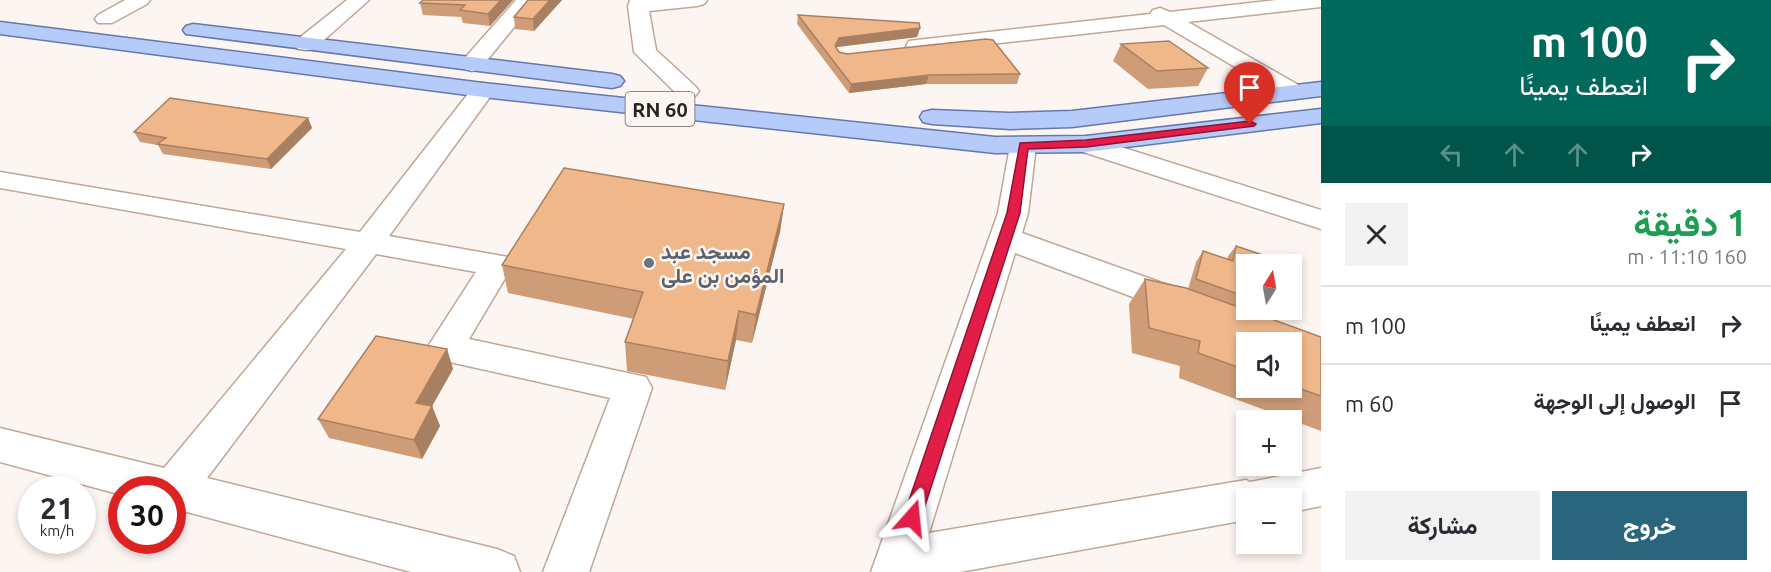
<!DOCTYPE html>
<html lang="ar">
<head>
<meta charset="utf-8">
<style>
  :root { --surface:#fff; --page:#f2f2f3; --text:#2b2b33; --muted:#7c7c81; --line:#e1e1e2; --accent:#29667d }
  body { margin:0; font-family:Ubuntu,Vazirmatn,sans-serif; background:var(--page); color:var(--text); direction:rtl; height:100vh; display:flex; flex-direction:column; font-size:22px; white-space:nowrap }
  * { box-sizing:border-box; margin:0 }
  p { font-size:20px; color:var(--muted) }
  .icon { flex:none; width:33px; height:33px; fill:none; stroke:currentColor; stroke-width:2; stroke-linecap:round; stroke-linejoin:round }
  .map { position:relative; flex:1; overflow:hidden; direction:ltr }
  .details { display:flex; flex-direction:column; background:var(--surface); width:450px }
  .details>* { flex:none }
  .guide { background:#00695c; color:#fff; overflow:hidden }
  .needle { width:39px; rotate:11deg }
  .buttons { position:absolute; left:1236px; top:254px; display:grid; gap:12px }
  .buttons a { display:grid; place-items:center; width:66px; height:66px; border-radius:0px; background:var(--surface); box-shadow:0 3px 9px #0003; font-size:30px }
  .speed { position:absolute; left:18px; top:476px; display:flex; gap:12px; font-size:30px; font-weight:700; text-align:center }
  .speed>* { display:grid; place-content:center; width:78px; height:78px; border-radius:50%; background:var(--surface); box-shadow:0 3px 9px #0003; line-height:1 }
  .speed small { font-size:15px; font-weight:400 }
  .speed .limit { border:9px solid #d22; background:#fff; color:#111 }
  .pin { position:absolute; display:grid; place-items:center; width:51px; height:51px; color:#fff; margin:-62px -26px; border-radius:50% 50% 50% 0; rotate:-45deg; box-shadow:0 0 6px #0007 }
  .pin .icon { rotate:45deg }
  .me { position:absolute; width:66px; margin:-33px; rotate:18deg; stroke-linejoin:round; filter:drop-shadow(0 0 4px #0008) }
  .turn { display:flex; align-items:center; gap:21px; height:126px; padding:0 24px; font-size:27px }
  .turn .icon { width:78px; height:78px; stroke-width:2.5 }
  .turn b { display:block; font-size:42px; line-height:51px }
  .lanes { display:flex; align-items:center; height:57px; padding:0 24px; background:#0003; justify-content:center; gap:30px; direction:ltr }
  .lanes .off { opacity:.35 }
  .round { display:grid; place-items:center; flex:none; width:63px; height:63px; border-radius:0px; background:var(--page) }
  .overview { display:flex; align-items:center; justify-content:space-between; height:102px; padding:0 24px }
  h1 { font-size:36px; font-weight:700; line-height:45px; color:#1e9e55 }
  .action { display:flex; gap:12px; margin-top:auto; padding:12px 24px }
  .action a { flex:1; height:69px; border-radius:0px; background:var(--accent); color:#fff; font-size:24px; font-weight:700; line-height:69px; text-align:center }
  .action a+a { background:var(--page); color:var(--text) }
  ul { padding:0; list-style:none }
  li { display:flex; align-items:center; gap:18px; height:78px; padding:0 24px; border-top:2px solid var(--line) }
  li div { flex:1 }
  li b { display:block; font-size:22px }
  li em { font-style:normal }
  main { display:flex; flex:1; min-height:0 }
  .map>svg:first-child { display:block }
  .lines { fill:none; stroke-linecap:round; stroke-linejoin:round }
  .minor-casing { stroke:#c2a695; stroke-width:3 }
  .major-casing { stroke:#6579aa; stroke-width:3 }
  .minor { fill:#fff; fill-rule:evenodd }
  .major { fill:#b5cbfa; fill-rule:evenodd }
  .wall { fill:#ce9d78; fill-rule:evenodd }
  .shaded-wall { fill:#a88061 }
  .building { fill:#f0b78b; stroke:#a88061; stroke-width:1.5 }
  .route { fill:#e11d48; stroke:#92132f; stroke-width:1.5 }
  .worship-dot { fill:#6b7280; stroke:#fcf5f2; stroke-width:2 }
  .labels { text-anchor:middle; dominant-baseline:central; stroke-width:5; stroke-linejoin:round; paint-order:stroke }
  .shield { fill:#fcf5f2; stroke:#6a615b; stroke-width:1.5 }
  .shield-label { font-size:20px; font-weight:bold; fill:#2b211a }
  .worship-label { font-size:21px; font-weight:bold; fill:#5b616d; stroke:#fcf5f2; text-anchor:start }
</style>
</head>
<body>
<main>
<section class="details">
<div class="guide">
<div class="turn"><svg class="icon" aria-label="right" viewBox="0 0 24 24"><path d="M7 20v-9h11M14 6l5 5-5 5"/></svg><div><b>100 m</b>انعطف يمينًا</div></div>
<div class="lanes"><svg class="icon off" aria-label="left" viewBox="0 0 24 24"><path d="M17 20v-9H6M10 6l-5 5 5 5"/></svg><svg class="icon off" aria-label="ahead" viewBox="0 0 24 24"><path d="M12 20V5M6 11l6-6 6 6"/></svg><svg class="icon off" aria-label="ahead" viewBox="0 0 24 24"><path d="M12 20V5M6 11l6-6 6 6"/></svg><svg class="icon" aria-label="right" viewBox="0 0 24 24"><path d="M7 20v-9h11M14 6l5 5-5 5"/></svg></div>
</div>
<div class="overview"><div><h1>1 دقيقة</h1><p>160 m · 11:10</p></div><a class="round"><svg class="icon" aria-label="close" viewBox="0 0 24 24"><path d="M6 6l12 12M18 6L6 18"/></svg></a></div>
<ul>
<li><svg class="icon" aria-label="right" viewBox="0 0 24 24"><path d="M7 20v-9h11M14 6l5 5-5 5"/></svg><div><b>انعطف يمينًا</b></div><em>100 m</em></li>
<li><svg class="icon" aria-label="arrive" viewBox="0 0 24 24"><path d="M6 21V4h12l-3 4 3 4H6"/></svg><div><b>الوصول إلى الوجهة</b></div><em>60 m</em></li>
</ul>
<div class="action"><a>خروج</a><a>مشاركة</a></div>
</section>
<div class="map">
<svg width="1321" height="572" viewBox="0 0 1321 572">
  <rect width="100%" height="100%" fill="#fcf5f2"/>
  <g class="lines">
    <g class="minor-casing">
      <path id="minor" d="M125,0H150L147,4L112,23H98L95,19L98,15Z
        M347,0H369L314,49L306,50L298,49L295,44L298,39Z
        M516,0H536L480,69L472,71L464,69L461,64L464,59Z
        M630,0H707L704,4L697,6L649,11L656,50L695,86L699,91L695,96L687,98L679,96L634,52L628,6Z
        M1277,0H1321V7L1188,22L1302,87L1306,92L1302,97L1294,99L1286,97L1164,25L917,52L909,51L906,46L909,41L917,40L1150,14L1153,10L1160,8L1170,12Z
        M483,83L491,85L495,90L389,236L508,257L513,265L469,339L646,377L652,388L589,572H543L610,398L432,358L427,348L476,272L376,254L207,478L497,549L514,556L520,572H411L172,508V489H122V495L0,462V428L164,468L346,249L0,188V172L360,232L475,85Z
        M1086,136L1321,210V229L1077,150L1073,144L1077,138Z
        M1023,138L1032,140L1036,146L1028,213L1022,233L1193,294L1198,303L1193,312L1181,315L1015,253L929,533L1246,480L1250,482L1321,468V506L1292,512V498H1246V520L960,572H871L998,213L1010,146L1014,140Z"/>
    </g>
    <g class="major-casing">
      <path id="major" d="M0,22L483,83L995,137L1086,136L1321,109V123L1086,152L995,153L483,97L0,34Z
        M193,24L612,74L620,76L624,81L620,86L612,88L186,34L183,30L186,26Z
        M1321,82V96L1072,127L1010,129L932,124L923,122L920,117L923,112L932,110L1010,113L1072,111Z"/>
    </g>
    <use href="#minor" class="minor"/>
    <use href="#major" class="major"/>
  </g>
  <path class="wall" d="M423,0H513L490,26L463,23L461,17L423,15L420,3Z
    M528,0H562L534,31L515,29L514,17Z
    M798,15L920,28L917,37L837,47V48L839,52L847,54L1020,74L1017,84H926L849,93L797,24Z
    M1121,44L1208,68L1198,86L1148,89L1113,61Z
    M308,118L312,128L271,169L163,154L158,145L140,142L134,132Z
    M784,204L780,232L752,343L736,340L725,390L627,371L625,342L634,319L508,293L502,265Z
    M1236,246L1246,264V309H1252L1250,311L1321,337V431L1179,378L1180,366L1132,353L1129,304L1145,279L1188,289L1196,262L1203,251L1227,260L1228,256ZM1246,342H1292V387H1246Z
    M447,349L453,369L432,406L440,426L422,459L329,438L318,419Z"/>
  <path class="shaded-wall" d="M501,0H513L490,26L488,14Z
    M550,0H562L534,31L533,19Z
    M920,28L917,37L837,47L833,55L835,46L839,38Z
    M929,75L926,84L849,93L851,84Z
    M308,118L312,128L271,169L267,159Z
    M784,204L780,232L752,343L756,315Z
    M739,311L736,340L725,390L728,361Z
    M447,349L453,369L423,422L416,403Z
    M432,406L440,426L422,459L414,440Z"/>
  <path class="building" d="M423,0H501L488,14L460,10L465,5L420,3Z
    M528,0H550L533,19L514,17Z
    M798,15L919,23L920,28L839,38L835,46L839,52L847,54L986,39L993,40L1020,74L929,75L851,84Z
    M1169,41L1208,68L1157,71L1121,44Z
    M170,98L308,118L267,159L157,144L166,138L134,132Z
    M564,168L784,204L756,315L739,311L728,361L625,342L643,292L502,265Z
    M1236,246L1266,256L1265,264H1246V297L1196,279L1203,251L1233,261Z
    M1145,279L1186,288L1321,337V396L1292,386V342H1246V370L1198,353L1200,341L1149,328Z
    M376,336L447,349L416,403L432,406L414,440L318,419Z"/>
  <path class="route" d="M1250,121L1256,124L1254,126L1086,147L1028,149L1020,213L921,518L919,524L912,527L906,524L903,518L1007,213L1020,143L1086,140Z"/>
  <circle class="worship-dot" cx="649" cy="263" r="6"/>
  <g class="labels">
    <rect class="shield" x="625.5" y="92" width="69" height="34" rx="4.5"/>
    <g class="shield-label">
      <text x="660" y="109">RN 60</text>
    </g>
    <g class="worship-label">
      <text x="661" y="251">مسجد عبد<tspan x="661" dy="24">المؤمن بن على</tspan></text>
    </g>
  </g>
</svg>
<div class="buttons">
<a><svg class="needle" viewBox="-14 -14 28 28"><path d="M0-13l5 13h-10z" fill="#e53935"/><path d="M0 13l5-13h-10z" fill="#7c7c81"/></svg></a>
<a><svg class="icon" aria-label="sound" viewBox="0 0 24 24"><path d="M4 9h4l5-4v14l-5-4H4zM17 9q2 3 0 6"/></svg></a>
<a>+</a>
<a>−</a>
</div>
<div class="speed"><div>21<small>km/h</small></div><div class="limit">30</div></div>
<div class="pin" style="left:1250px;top:124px;background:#d93025"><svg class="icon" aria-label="arrive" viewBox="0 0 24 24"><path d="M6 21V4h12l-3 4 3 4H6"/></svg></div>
<svg class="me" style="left:912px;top:518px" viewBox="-20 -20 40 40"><path d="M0-17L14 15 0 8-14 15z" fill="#e11d48" stroke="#fff" stroke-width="4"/></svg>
</div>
</main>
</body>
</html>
